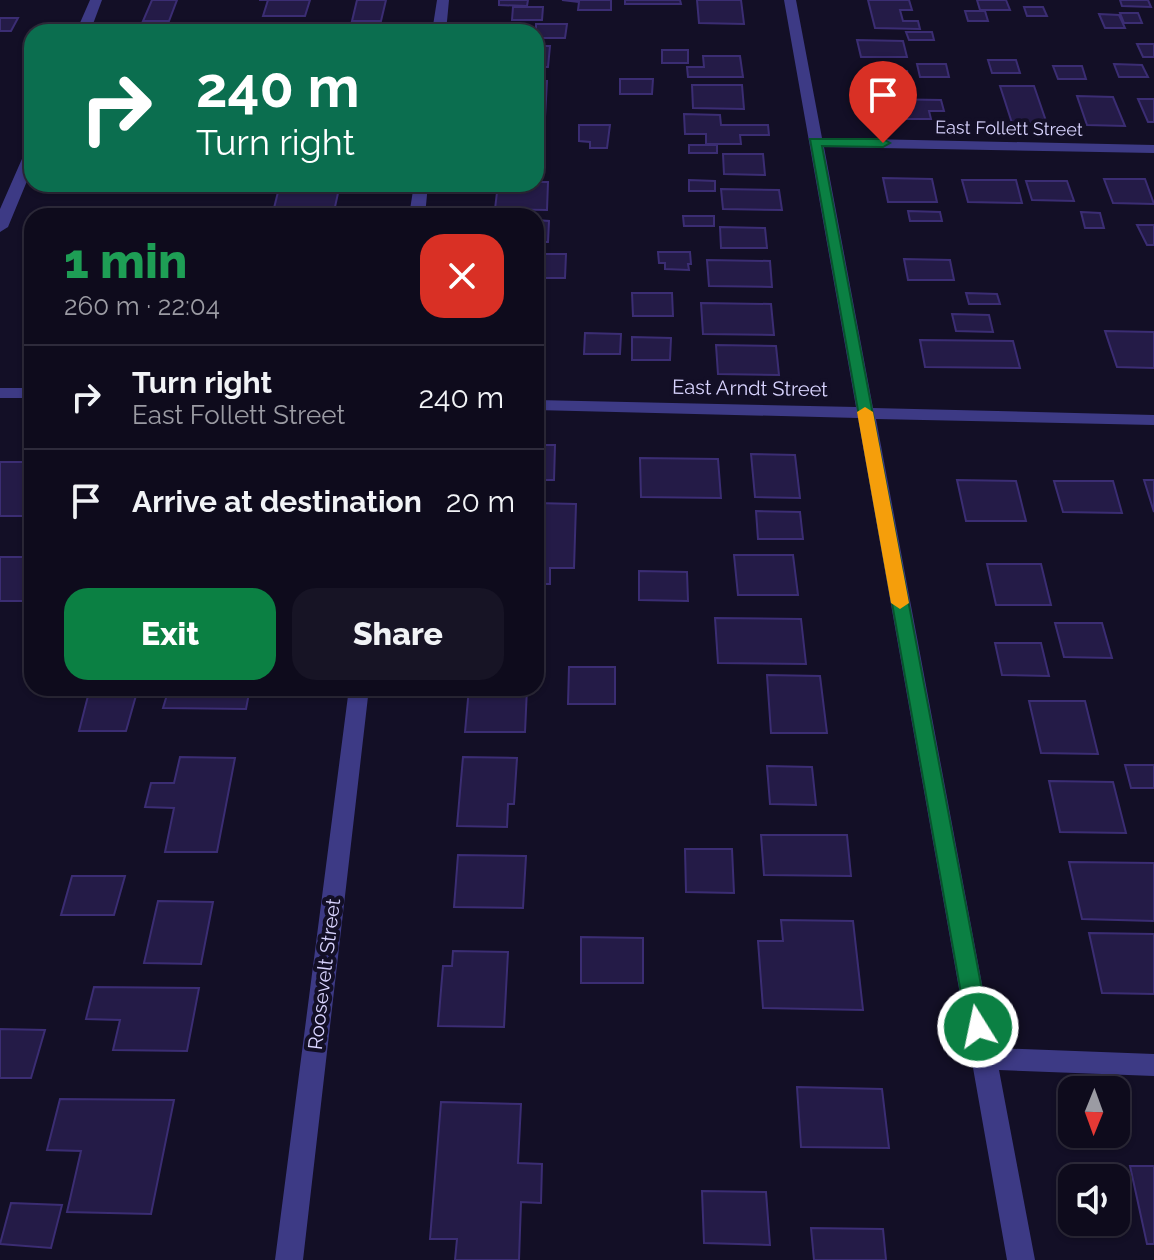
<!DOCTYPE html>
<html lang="en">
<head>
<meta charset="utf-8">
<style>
  :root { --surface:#0e0b1c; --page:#171425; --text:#f1f3f6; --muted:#9b9ba3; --line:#2e2b3b; --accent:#0b8043 }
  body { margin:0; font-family:Raleway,sans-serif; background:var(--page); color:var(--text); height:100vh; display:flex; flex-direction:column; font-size:30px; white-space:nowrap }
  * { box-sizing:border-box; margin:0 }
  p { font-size:26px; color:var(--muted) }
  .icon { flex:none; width:44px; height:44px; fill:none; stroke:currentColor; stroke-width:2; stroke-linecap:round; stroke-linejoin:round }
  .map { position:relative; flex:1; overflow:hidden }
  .sheet { position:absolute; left:24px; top:208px; width:520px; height:488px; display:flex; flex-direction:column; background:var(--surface); border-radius:24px; box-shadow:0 2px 6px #0004,0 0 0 2px var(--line) }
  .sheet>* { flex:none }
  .guide { position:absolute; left:24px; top:24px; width:520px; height:168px; border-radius:24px; box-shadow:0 2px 6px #0004,0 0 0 2px var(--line); background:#0b6e4f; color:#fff; overflow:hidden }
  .needle { width:52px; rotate:181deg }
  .buttons { position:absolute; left:1058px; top:1076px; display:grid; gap:16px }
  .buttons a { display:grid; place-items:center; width:72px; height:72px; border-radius:16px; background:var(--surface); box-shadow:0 2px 6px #0004,0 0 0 2px var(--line); font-size:40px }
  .pin { position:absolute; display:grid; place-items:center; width:68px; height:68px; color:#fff; margin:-82px -34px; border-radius:50% 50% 50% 0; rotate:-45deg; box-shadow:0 0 8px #0007 }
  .pin .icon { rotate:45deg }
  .me { position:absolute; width:88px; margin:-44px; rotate:350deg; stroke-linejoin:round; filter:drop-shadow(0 0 6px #0008) }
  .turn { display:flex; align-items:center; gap:28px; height:168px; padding:0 40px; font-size:36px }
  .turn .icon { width:104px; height:104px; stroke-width:2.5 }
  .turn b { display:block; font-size:56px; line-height:68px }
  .round { display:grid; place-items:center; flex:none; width:84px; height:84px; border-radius:24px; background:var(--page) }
  .summary { display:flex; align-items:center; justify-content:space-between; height:136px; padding:0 40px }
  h1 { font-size:48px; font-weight:800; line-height:60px; color:#1e9e55 }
  .cta { display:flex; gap:16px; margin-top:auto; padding:16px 40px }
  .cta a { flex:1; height:92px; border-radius:24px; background:var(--accent); color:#fff; font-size:32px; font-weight:800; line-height:92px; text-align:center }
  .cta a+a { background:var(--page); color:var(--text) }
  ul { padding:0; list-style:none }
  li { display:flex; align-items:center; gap:24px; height:104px; padding:0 40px; border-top:2px solid var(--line) }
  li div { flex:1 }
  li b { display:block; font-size:30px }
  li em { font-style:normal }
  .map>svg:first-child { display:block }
  .building { fill:#241b47; stroke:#3b2d73; stroke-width:2 }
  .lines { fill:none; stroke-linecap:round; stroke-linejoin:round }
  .street { fill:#3d3a85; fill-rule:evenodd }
  .route { fill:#0b8043; stroke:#07532c; stroke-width:2 }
  .slow { fill:#f59e0b }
  .labels { text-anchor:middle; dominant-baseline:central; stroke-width:8; stroke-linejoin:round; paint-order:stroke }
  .far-street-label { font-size:18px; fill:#d9d4ff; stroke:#130f26 }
  .street-label { font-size:20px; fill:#d9d4ff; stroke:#130f26 }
</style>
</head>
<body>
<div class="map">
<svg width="1154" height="1260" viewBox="0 0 1154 1260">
  <rect width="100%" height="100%" fill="#130f26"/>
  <path class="building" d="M152,0H177L169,21H143Z
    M259,0H310L305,16H263L268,0Z
    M357,0H386L381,21H352Z
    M499,0H528L527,6L499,5Z
    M562,0H611V10H578L579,2Z
    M625,0H680L681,4H625Z
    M697,0H741L744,24L699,23Z
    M868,0H909L912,10H900L903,21H918L920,29L875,28Z
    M977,0H1006L1010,10H980Z
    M1120,0H1148L1151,7L1122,6Z
    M513,7H543L542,20H512Z
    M1024,7H1043L1047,16H1027Z
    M965,11H985L988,21H968Z
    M1120,13H1138L1142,23H1124Z
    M1099,14L1119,15L1125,28H1105Z
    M0,18H18L11,31H0Z
    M536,24H567L565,38H536Z
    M906,32H932L934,40H909Z
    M857,40L903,41L907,57H861Z
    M1137,44H1154V57H1143Z
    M536,46H550L548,67H539L538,76Z
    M662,50H688V63H662Z
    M703,56H740L743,77H688L687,67H704Z
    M988,60H1016L1020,73H992Z
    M917,64H946L949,77H920Z
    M1114,64L1142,65L1148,77H1119Z
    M1053,66H1082L1086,79H1058Z
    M874,70L907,71L912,91H878Z
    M620,79H653L652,94H620Z
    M536,81H547L545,117H536Z
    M692,85H742L744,109L693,108Z
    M1000,86H1034L1047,124L1012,123Z
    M1077,96L1113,97L1125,126L1087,125Z
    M878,99L941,100L944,111H929L931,119H882Z
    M1138,99H1154V122H1148Z
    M684,114L720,115L721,125H768L769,135H740L741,144H706V134H685Z
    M579,125H610L607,148H590V142L579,141Z
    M689,145H717V153H689Z
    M723,154H763L765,175L724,174Z
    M883,178L932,179L937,202H888Z
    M1104,179H1145L1154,204L1113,203Z
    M689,180L715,181V191H689Z
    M962,180H1016L1022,203L968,202Z
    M1026,181H1067L1074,201L1032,200Z
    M536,182H548L547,210L495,209L498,184Z
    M104,184H169L168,189H102Z
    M280,184H340L333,216H272Z
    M721,189L779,190L782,210L723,209Z
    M908,211L940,212L942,221H910Z
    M113,212L175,213L174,216H112Z
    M1081,212L1100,213L1104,228H1085Z
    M683,216H714V226H684Z
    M536,220L549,221L548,242H536Z
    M1137,225H1154V245H1147Z
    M720,227L765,228L767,248H721Z
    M658,252H690L691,264H688L689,270L665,269V263H659Z
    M536,254H566L565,278H544V302H536Z
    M904,259L950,260L954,280H908Z
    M707,260L770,261L772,287L709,286Z
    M632,293H672L673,316H633Z
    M966,293L997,294L1000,304H969Z
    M701,303L771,304L774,335L703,334Z
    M536,314H543L541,359H536Z
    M952,314L989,315L993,332L956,331Z
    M1105,331L1154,332V368L1117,367Z
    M585,333L621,334L620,354H584Z
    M632,337L671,338L670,360H632Z
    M920,340L1013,341L1020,368L925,367Z
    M716,345L776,346L779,375L718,374Z
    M536,445H555L554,480H536Z
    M751,454L795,455L800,498L755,497Z
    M640,458L718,459L721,498L641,497Z
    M0,462H32V496L25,516H0Z
    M957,480L1016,481L1026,521H966Z
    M1144,480H1154V512Z
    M1054,481H1113L1122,513L1063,512Z
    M536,503L576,504L574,568H550V584H536Z
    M756,511L800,512L803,539H758Z
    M734,555H793L798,595H738Z
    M0,557H32L29,601H0Z
    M987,564H1041L1051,605H996Z
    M639,571L687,572L688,601L639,600Z
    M715,618L801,619L806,664L718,663Z
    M1055,623H1102L1112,658L1064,657Z
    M995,643H1041L1049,676L1002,675Z
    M569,667H615V704H568Z
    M767,675L820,676L827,733H771Z
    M169,688H250L246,709L163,708Z
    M469,688H527L525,732H465Z
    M89,692H137L126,731H79Z
    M1029,701H1085L1098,754L1041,753Z
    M180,757L235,758L217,852H165L174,808L145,807L151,783H174Z
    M463,757L517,758L514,804H508L507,827L457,826Z
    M1125,765H1154V788H1131Z
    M767,766L812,767L816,805L770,804Z
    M1049,781L1113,782L1126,833L1060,832Z
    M761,835H847L851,876L764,875Z
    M685,849H732L734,893L686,892Z
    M458,855L526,856L523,908L454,907Z
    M1069,862L1154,863V921L1082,919Z
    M72,876H125L114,915H61Z
    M158,901L213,902L201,964L144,963Z
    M781,920L853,921L863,1010L763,1008L758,941H783Z
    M1089,933L1154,934V994L1102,993Z
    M581,937L643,938V983H581Z
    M453,951L508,952L504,1027L438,1026L443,966H452Z
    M94,987L199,988L187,1051L113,1050L120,1020L86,1019Z
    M0,1029L45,1030L31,1078H0Z
    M797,1087L882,1089L889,1148L801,1147Z
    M60,1099L174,1100L151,1214L67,1212L81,1151L47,1150Z
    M441,1102L521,1104L518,1163L542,1164L541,1203L521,1202L519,1260H455L457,1239H430Z
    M1130,1166H1154V1244H1147Z
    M702,1191L766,1192L770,1245L704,1243Z
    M11,1203L62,1205L51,1248L0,1244Z
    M811,1228L883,1229L886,1260H814Z"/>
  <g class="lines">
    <path class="street" d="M90,0H102L90,32H76Z
      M437,0H449L446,32H432Z
      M784,0H796L822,138L1154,145V153L824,147L873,408L1154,415V425L876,419L994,1048L1154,1054V1076L999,1070L1035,1260H1007L858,418L536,410V400L856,407Z
      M32,148V169L8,227L0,232V209L25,152Z
      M414,184H428L425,216H409Z
      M0,388H32V398H0Z
      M349,688H369L303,1260H275Z"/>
  </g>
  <path class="route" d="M810,139H883L890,143L883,147L822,146L989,1027L986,1034L978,1037L970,1034L967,1027Z"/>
  <path class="slow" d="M865,407L873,412L909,603L900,609L891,603L857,412Z"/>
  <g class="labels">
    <g class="far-street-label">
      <text transform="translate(1009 128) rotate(1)">East Follett Street</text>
    </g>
    <g class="street-label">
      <text transform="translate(750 388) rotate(1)">East Arndt Street</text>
      <text transform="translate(324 974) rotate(-83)">Roosevelt Street</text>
    </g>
  </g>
</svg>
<div class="buttons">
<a><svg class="needle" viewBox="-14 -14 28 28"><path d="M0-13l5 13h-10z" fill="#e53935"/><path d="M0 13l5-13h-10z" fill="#9b9ba3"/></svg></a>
<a><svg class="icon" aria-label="sound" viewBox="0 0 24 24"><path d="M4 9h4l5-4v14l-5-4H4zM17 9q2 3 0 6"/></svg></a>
</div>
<div class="pin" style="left:883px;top:143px;background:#d93025"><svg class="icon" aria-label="arrive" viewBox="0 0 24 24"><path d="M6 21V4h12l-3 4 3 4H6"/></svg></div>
<svg class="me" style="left:978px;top:1027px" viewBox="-20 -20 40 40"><circle r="17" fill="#0b8043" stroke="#fff" stroke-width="3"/><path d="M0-11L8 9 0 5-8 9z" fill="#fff"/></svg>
<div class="guide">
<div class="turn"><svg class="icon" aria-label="right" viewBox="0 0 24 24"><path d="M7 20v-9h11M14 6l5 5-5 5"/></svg><div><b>240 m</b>Turn right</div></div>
</div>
<section class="sheet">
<div class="summary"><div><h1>1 min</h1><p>260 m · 22:04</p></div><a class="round" style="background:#d93025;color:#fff"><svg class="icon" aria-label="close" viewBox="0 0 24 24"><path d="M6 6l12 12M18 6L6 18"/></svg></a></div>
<ul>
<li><svg class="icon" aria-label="right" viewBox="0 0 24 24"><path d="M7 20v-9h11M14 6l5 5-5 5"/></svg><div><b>Turn right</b><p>East Follett Street</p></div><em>240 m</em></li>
<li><svg class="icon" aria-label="arrive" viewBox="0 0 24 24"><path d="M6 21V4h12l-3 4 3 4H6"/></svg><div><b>Arrive at destination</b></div><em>20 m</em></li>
</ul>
<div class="cta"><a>Exit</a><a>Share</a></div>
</section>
</div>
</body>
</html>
